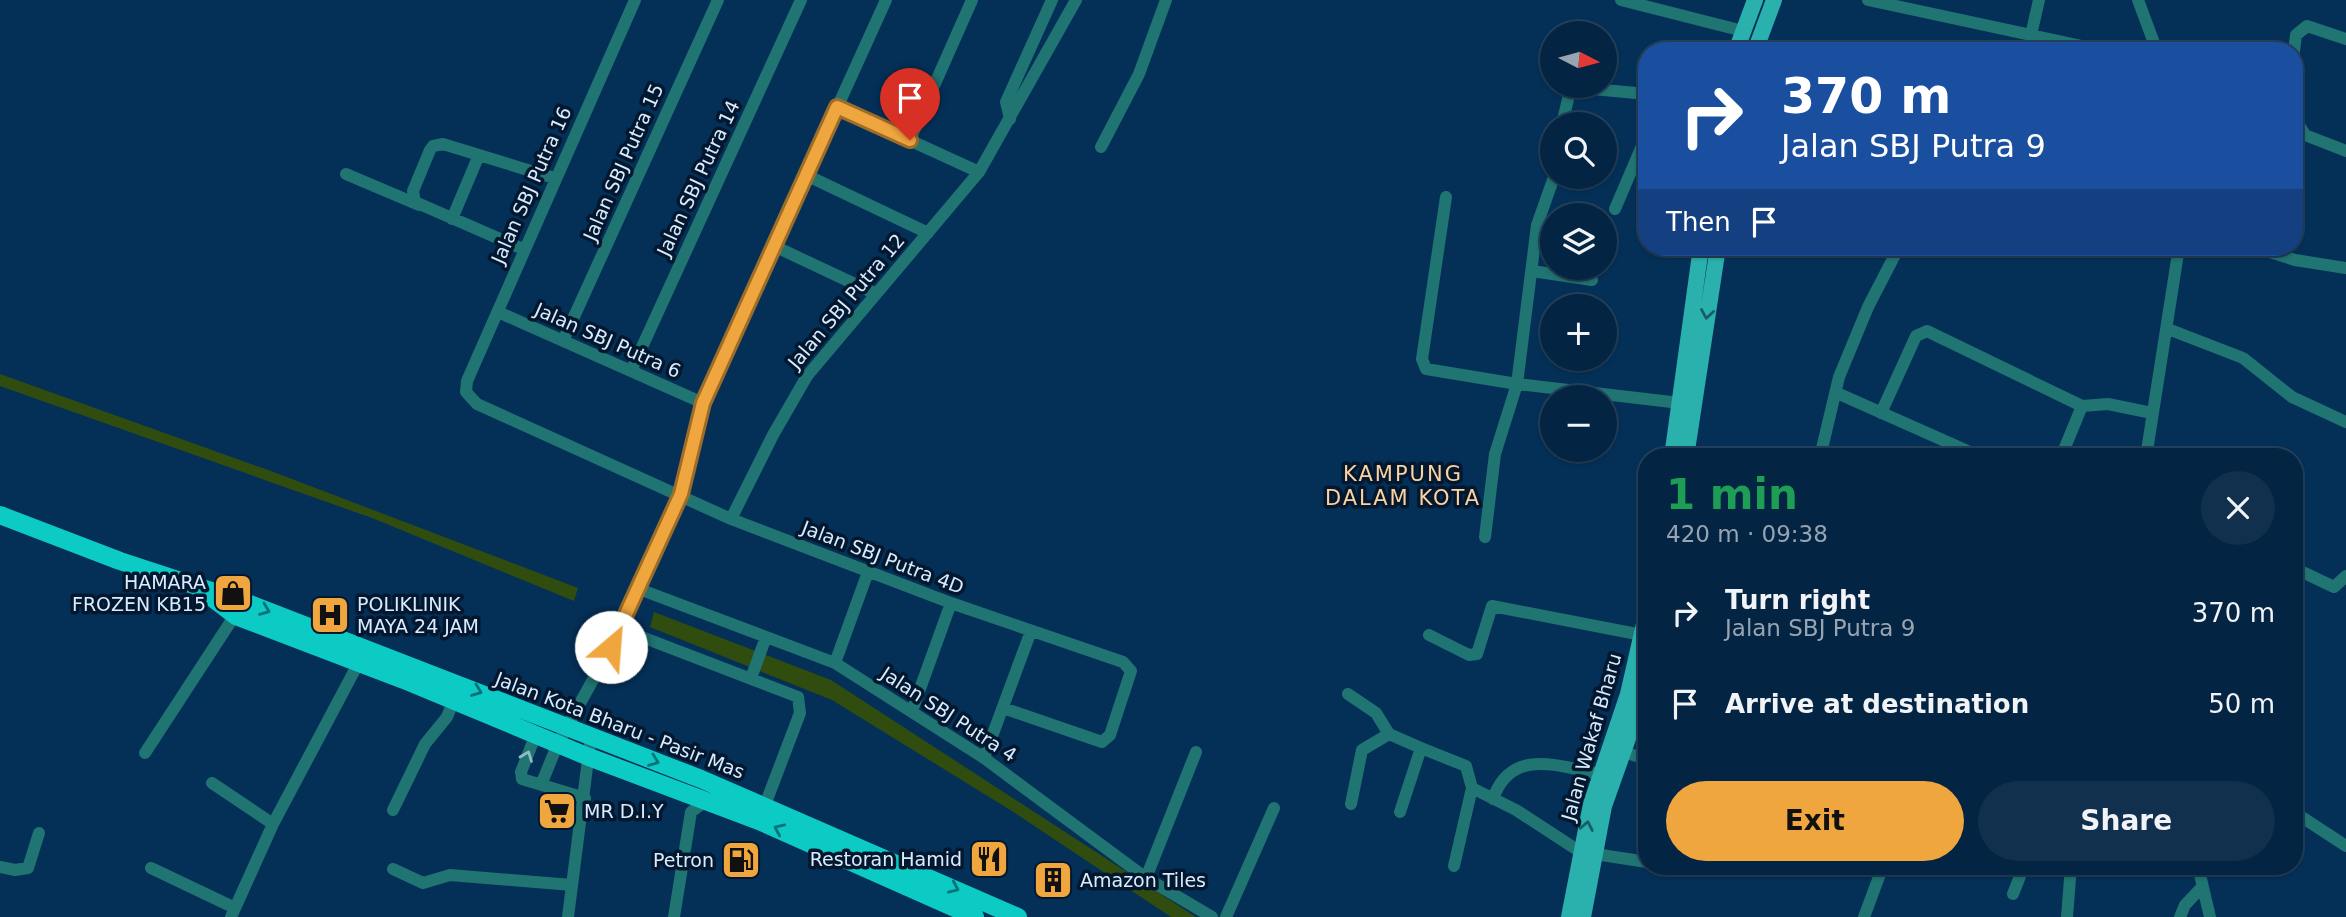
<!DOCTYPE html>
<html lang="en">
<head>
<meta charset="utf-8">
<style>
  :root { --surface:#032442; --page:#11304d; --text:#f1f3f6; --muted:#97a4b2; --line:#24415b; --accent:#f0a63f }
  body { margin:0; font-family:"DejaVu Sans",sans-serif; background:var(--page); color:var(--text); height:100vh; display:flex; flex-direction:column; font-size:26px; white-space:nowrap }
  * { box-sizing:border-box; margin:0 }
  p { font-size:23px; color:var(--muted) }
  .icon { flex:none; width:38px; height:38px; fill:none; stroke:currentColor; stroke-width:2; stroke-linecap:round; stroke-linejoin:round }
  .map { position:relative; flex:1; overflow:hidden }
  .side { position:absolute; left:1638px; top:448px; width:665px; height:427px; display:flex; flex-direction:column; background:var(--surface); border-radius:28px; box-shadow:0 2px 5px #0004,0 0 0 2px var(--line) }
  .side>* { flex:none }
  .banner { position:absolute; left:1638px; top:42px; width:665px; height:214px; border-radius:28px; box-shadow:0 2px 5px #0004,0 0 0 2px var(--line); background:#1a4fa0; color:#fff; overflow:hidden }
  .needle { width:46px; rotate:96deg }
  .tools { position:absolute; left:1540px; top:21px; display:grid; gap:14px }
  .tools a { display:grid; place-items:center; width:77px; height:77px; border-radius:50%; background:var(--surface); box-shadow:0 2px 5px #0004,0 0 0 2px var(--line); font-size:35px }
  .pin { position:absolute; display:grid; place-items:center; width:60px; height:60px; color:#fff; margin:-72px -30px; border-radius:50% 50% 50% 0; rotate:-45deg; box-shadow:0 0 7px #0007 }
  .pin .icon { rotate:45deg }
  .me { position:absolute; width:77px; margin:-38px; rotate:27deg; stroke-linejoin:round; filter:drop-shadow(0 0 5px #0008) }
  .turn { display:flex; align-items:center; gap:24px; height:147px; padding:0 28px; font-size:32px }
  .turn .icon { width:91px; height:91px; stroke-width:2.5 }
  .turn b { display:block; font-size:49px; line-height:60px }
  .then { display:flex; align-items:center; height:66px; padding:0 28px; background:#0003; gap:14px; font-size:26px }
  .round { display:grid; place-items:center; flex:none; width:74px; height:74px; border-radius:37px; background:var(--page) }
  .headline { display:flex; align-items:center; justify-content:space-between; height:119px; padding:0 28px }
  h1 { font-size:42px; font-weight:700; line-height:52px; color:#1e9e55 }
  .cta { display:flex; gap:14px; margin-top:auto; padding:14px 28px }
  .cta a { flex:1; height:80px; border-radius:42px; background:var(--accent); color:#111; font-size:28px; font-weight:700; line-height:80px; text-align:center }
  .cta a+a { background:var(--page); color:var(--text) }
  ul { padding:0; list-style:none }
  li { display:flex; align-items:center; gap:21px; height:91px; padding:0 28px }
  li div { flex:1 }
  li b { display:block; font-size:26px }
  li em { font-style:normal }
  .map>svg:first-child { display:block }
  .water { fill:#304c0e }
  .lines { fill:none; stroke-linecap:round; stroke-linejoin:round }
  .minor { stroke:#207471; stroke-width:12 }
  .major { stroke:#2ab1ad; stroke-width:16 }
  .highway { stroke:#0ccbc5; stroke-width:18 }
  .oneway { stroke:#155d68 }
  .oneway2 { stroke:#08727a }
  .oneway3 { stroke:#8fbbc6 }
  .route-casing { stroke:#9c6c29; stroke-width:18 }
  .route { stroke:#f0a63f; stroke-width:12 }
  .labels { text-anchor:middle; dominant-baseline:central; stroke-width:7; stroke-linejoin:round; paint-order:stroke }
  .street-label { font-size:19px; fill:#d9ebfe; stroke:#03182f }
  .poi-label { font-size:19px; fill:#d9ebfe; stroke:#03182f; text-anchor:end }
  .neighbourhood-label { font-size:21px; letter-spacing:2px; fill:#fcd2a0; stroke:#03182f }
</style>
</head>
<body>
<div class="map">
<svg width="2346" height="917" viewBox="0 0 2346 917">
  <rect width="100%" height="100%" fill="#043058"/>
  <path class="water" d="M0,374L271,471L578,588L574,601L372,518L0,386Z
    M654,612L831,680L1196,917H1171L1015,813L832,700L650,627Z"/>
  <g class="lines">
    <path class="minor" d="M635,0L467,381L466,392L477,404L731,519L951,603L1123,662L1131,671L1110,735L1102,742L1003,708
      M1621,0L1743,31
      M1868,0L2105,51
      M2138,0L2157,51
      M2031,35L2039,0
      M2294,51L2296,35L2307,26L2346,39
      M837,107L979,172
      M2294,117L2305,135L2346,151
      M1010,119L1006,102L1052,0
      M1562,124L1571,87L1647,94
      M910,140L972,0
      M1101,147L1139,74L1166,0
      M346,174L419,205
      M806,175L928,233
      M1446,197L1422,359L1426,369L1517,384L1680,403
      M1615,209L1647,134
      M452,219L479,155
      M774,246L876,294
      M1993,247L1998,249
      M2254,247L2295,260L2346,268
      M523,249L415,202L413,191L430,150L433,146L443,144L554,178
      M1532,271L1592,280
      M498,312L703,403
      M2168,329L2243,358L2292,397L2346,422
      M563,341L718,0
      M631,371L801,0
      M1837,393L1981,457
      M1881,413L1916,336L1927,331L2082,406
      M1820,457L1839,377L1868,307L1899,247
      M2061,457L2082,406L2108,404L2152,413
      M2146,457L2179,247
      M731,519L773,435L807,376L979,172L1076,0
      M1485,537L1495,454L1517,384L1537,225L1554,177
      M2294,568L2334,587L2346,576
      M639,589L835,663L984,758L1146,878L1212,917
      M621,629L798,697L800,713L765,805
      M1429,635L1469,655L1477,654L1492,606L1642,635
      M835,663L868,572
      M751,678L766,637
      M1348,694L1376,713L1389,734L1421,748
      M912,711L951,603
      M536,734L521,772L522,779L585,798
      M1623,752L1647,759
      M145,753L235,615
      M984,758L1031,631
      M212,783L273,824
      M541,785L558,743L621,629L681,494L703,403L886,0
      M1493,799C1511,747 1558,766 1600,774
      M1351,804L1362,750L1389,734
      M393,810L425,744L447,717L454,700
      M1400,812L1421,748L1466,766L1472,788
      M2294,812L2346,846
      M1595,854L1647,862
      M1454,866L1472,788L1516,810L1582,853
      M1670,866L1673,868
      M2198,866L2210,917
      M0,867L15,870L28,868L39,833
      M151,868L235,908
      M393,869L423,883L450,875L572,885
      M1146,878L1196,752
      M2013,894L2024,866
      M231,917L273,824L359,662
      M568,917L591,736
      M674,917L691,812L706,801
      M1226,917L1274,808
      M1864,917L1883,866
      M2067,917L2071,866
      M2180,917L2185,905L2202,887"/>
    <path class="major" d="M1736,51L1755,0
      M1755,51L1774,0
      M1672,457L1701,247
      M1686,457L1718,247
      M1569,917L1591,804L1628,694L1647,611
      M1583,917L1604,806L1647,685"/>
    <path class="highway" d="M0,515L120,561L242,601L701,779L1018,917
      M211,597L236,616L404,680L589,757L759,821L975,917"/>
  </g>
  <defs><path id="oneway-chevron" d="M-2-3.5L2.5 0L-2 3.5" fill="none" stroke-width="1.6" stroke-linecap="round" stroke-linejoin="round" transform="scale(1.75)"/></defs>
  <g class="oneway">
    <use href="#oneway-chevron" transform="translate(1707 314) rotate(99)"/>
    <use href="#oneway-chevron" transform="translate(1587 826) rotate(-79)"/>
  </g>
  <g class="oneway2">
    <use href="#oneway-chevron" transform="translate(265 610) rotate(21)"/>
    <use href="#oneway-chevron" transform="translate(477 691) rotate(21)"/>
    <use href="#oneway-chevron" transform="translate(654 761) rotate(21)"/>
    <use href="#oneway-chevron" transform="translate(779 829) rotate(-156)"/>
    <use href="#oneway-chevron" transform="translate(954 888) rotate(24)"/>
  </g>
  <use class="oneway3" href="#oneway-chevron" transform="translate(527 756) rotate(-69)"/>
  <g class="lines">
    <g class="route-casing">
      <path id="route" d="M611,647L681,494L703,403L837,107L910,140"/>
    </g>
    <use href="#route" class="route"/>
  </g>
  <defs>
    <g id="shop-square" transform="scale(2.0125)"><rect x="-9" y="-9" width="18" height="18" rx="4" fill="#f0a63f" stroke="#03182f"/><path d="M-5-2.5h2.3a2.7 3.5 0 0 1 5.4 0H5L5.5 6h-11ZM-1.5-2.5h3a1.5 2.3 0 0 0-3 0Z" fill="#111"/></g>
    <g id="hospital-square" transform="scale(2.0125)"><rect x="-9" y="-9" width="18" height="18" rx="4" fill="#f0a63f" stroke="#03182f"/><path d="M-5-5h3v3.5h4V-5h3V5h-3V1.5h-4V5h-3Z" fill="#111"/></g>
    <g id="supermarket-square" transform="scale(2.0125)"><rect x="-9" y="-9" width="18" height="18" rx="4" fill="#f0a63f" stroke="#03182f"/><path d="M-6-5.5h2.5l.6 2H6L4.5 2H-2.5L-4.4-4H-6ZM-1.5 3.2a1.3 1.3 0 1 0 .1 0ZM3 3.2a1.3 1.3 0 1 0 .1 0Z" fill="#111"/></g>
    <g id="restaurant-square" transform="scale(2.0125)"><rect x="-9" y="-9" width="18" height="18" rx="4" fill="#f0a63f" stroke="#03182f"/><path d="M-5-6h1v4h1v-4h1v4h1v-4h1v5L-1.5 .5V6h-2V.5L-5-1ZM5-6V6H3V1.5H1.5Q1.5-4 5-6Z" fill="#111"/></g>
    <g id="fuel-square" transform="scale(2.0125)"><rect x="-9" y="-9" width="18" height="18" rx="4" fill="#f0a63f" stroke="#03182f"/><path d="M-5.5-6h7V0h2V4h1.3V-2.5L3-4.5l.8-.8L6-3V5H2.5V1h-1V6h-7ZM-4.2-4.7v3.2H.2V-4.7Z" fill="#111"/></g>
    <g id="building-square" transform="scale(2.0125)"><rect x="-9" y="-9" width="18" height="18" rx="4" fill="#f0a63f" stroke="#03182f"/><path d="M-4-6H4V6H1V3H-1V6H-4ZM-2.5-4.3h1.7v1.8h-1.7ZM.8-4.3h1.7v1.8H.8ZM-2.5-1h1.7V.8h-1.7ZM.8-1h1.7V.8H.8Z" fill="#111"/></g>
  </defs>
  <g fill-rule="evenodd">
    <use href="#shop-square" x="233" y="593"/>
    <use href="#hospital-square" x="330" y="615"/>
    <use href="#supermarket-square" x="557" y="811"/>
    <use href="#restaurant-square" x="989" y="859"/>
    <use href="#fuel-square" x="741" y="860"/>
    <use href="#building-square" x="1053" y="880"/>
  </g>
  <g class="labels">
    <g class="street-label">
      <text transform="translate(623 162) rotate(-66)">Jalan SBJ Putra 15</text>
      <text transform="translate(698 178) rotate(-65)">Jalan SBJ Putra 14</text>
      <text transform="translate(531 185) rotate(-66)">Jalan SBJ Putra 16</text>
      <text transform="translate(846 301) rotate(-50)">Jalan SBJ Putra 12</text>
      <text transform="translate(608 340) rotate(24)">Jalan SBJ Putra 6</text>
      <text transform="translate(883 557) rotate(21)">Jalan SBJ Putra 4D</text>
      <text transform="translate(949 714) rotate(33)">Jalan SBJ Putra 4</text>
      <text transform="translate(620 725) rotate(21)">Jalan Kota Bharu - Pasir Mas</text>
      <text transform="translate(1591 737) rotate(-74)">Jalan Wakaf Bharu</text>
    </g>
    <g class="poi-label">
      <text x="206" y="582">HAMARA<tspan x="206" dy="22">FROZEN KB15</tspan></text>
      <text x="357" y="604" text-anchor="start">POLIKLINIK<tspan x="357" dy="22">MAYA 24 JAM</tspan></text>
      <text x="584" y="811" text-anchor="start">MR D.I.Y</text>
      <text x="962" y="859">Restoran Hamid</text>
      <text x="714" y="860">Petron</text>
      <text x="1080" y="880" text-anchor="start">Amazon Tiles</text>
    </g>
    <g class="neighbourhood-label">
      <text x="1403" y="474">KAMPUNG<tspan x="1403" dy="24">DALAM KOTA</tspan></text>
    </g>
  </g>
</svg>
<div class="tools">
<a><svg class="needle" viewBox="-14 -14 28 28"><path d="M0-13l5 13h-10z" fill="#e53935"/><path d="M0 13l5-13h-10z" fill="#97a4b2"/></svg></a>
<a><svg class="icon" aria-label="search" viewBox="0 0 24 24"><circle cx="10" cy="10" r="6"/><path d="M15 15l6 6"/></svg></a>
<a><svg class="icon" aria-label="layers" viewBox="0 0 24 24"><path d="M12 4l9 5-9 5-9-5zM3 14l9 5 9-5"/></svg></a>
<a>+</a>
<a>−</a>
</div>
<div class="pin" style="left:910px;top:140px;background:#d93025"><svg class="icon" aria-label="arrive" viewBox="0 0 24 24"><path d="M6 21V4h12l-3 4 3 4H6"/></svg></div>
<svg class="me" style="left:611px;top:647px" viewBox="-20 -20 40 40"><circle r="19" fill="#fff"/><path d="M0-13L10 11 0 6-10 11z" fill="#f0a63f"/></svg>
<div class="banner">
<div class="turn"><svg class="icon" aria-label="right" viewBox="0 0 24 24"><path d="M7 20v-9h11M14 6l5 5-5 5"/></svg><div><b>370 m</b>Jalan SBJ Putra 9</div></div>
<div class="then">Then<svg class="icon" aria-label="arrive" viewBox="0 0 24 24"><path d="M6 21V4h12l-3 4 3 4H6"/></svg></div>
</div>
<section class="side">
<div class="headline"><div><h1>1 min</h1><p>420 m · 09:38</p></div><a class="round"><svg class="icon" aria-label="close" viewBox="0 0 24 24"><path d="M6 6l12 12M18 6L6 18"/></svg></a></div>
<ul>
<li><svg class="icon" aria-label="right" viewBox="0 0 24 24"><path d="M7 20v-9h11M14 6l5 5-5 5"/></svg><div><b>Turn right</b><p>Jalan SBJ Putra 9</p></div><em>370 m</em></li>
<li><svg class="icon" aria-label="arrive" viewBox="0 0 24 24"><path d="M6 21V4h12l-3 4 3 4H6"/></svg><div><b>Arrive at destination</b></div><em>50 m</em></li>
</ul>
<div class="cta"><a>Exit</a><a>Share</a></div>
</section>
</div>
</body>
</html>
